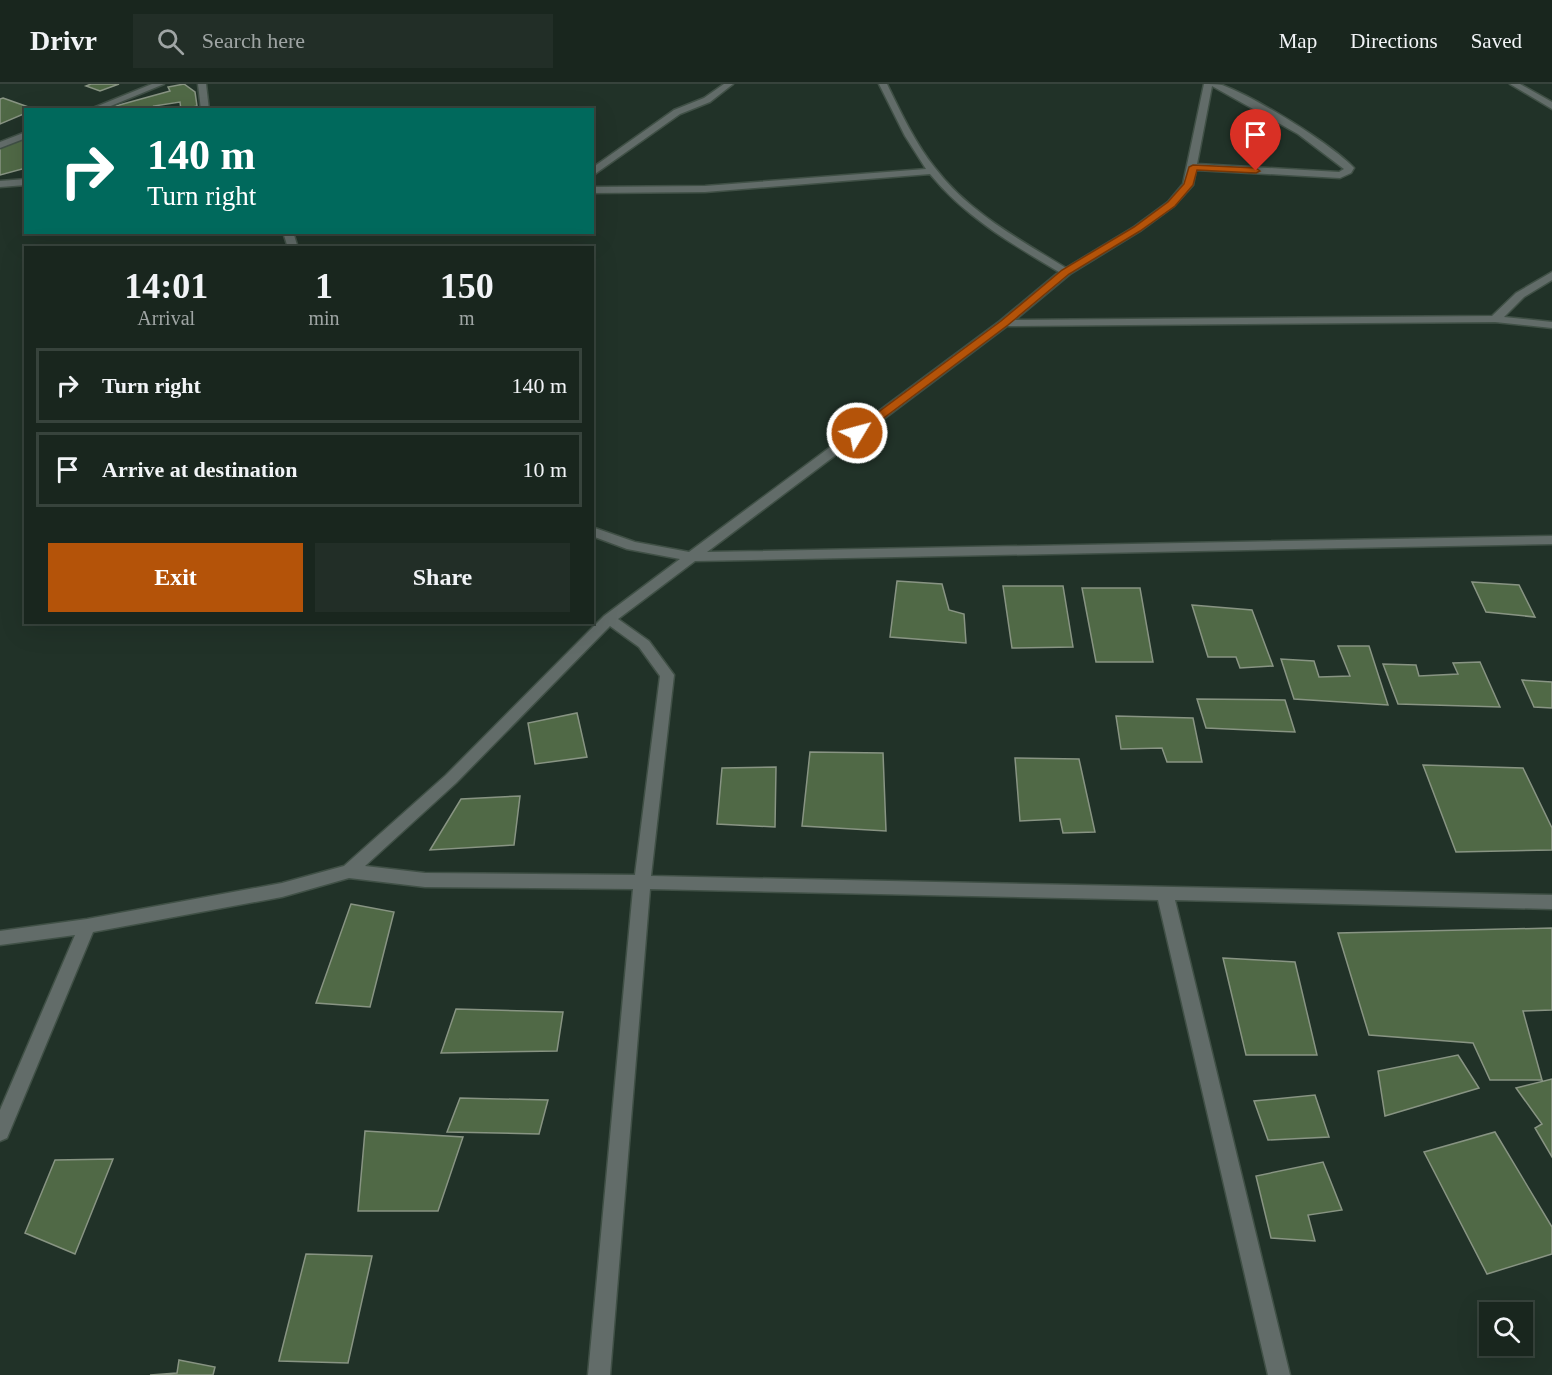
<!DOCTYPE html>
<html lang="en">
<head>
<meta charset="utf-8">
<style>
  :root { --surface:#19261e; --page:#222e27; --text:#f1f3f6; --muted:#9fa5a4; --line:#37433c; --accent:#b45309 }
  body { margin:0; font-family:"Times New Roman",serif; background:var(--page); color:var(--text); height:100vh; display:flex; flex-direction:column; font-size:22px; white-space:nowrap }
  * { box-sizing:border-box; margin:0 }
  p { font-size:20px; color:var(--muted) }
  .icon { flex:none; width:33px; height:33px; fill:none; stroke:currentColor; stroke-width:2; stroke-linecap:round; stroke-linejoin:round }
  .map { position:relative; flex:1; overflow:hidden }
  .details { position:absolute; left:24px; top:162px; width:570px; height:378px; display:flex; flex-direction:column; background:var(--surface); border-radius:0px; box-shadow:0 6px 24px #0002,0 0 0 2px var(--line) }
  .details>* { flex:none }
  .hud { position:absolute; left:24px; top:24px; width:570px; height:126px; border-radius:0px; box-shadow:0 6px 24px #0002,0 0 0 2px var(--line); background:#00695c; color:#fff; overflow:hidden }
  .tools { position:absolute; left:1479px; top:1218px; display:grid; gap:12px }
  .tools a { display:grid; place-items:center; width:54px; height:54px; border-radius:0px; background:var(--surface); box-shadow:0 6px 24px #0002,0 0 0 2px var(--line); font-size:30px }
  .pin { position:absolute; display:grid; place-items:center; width:51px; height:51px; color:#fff; margin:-62px -26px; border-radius:50% 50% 50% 0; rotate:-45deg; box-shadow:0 0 6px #0007 }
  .pin .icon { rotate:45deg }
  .me { position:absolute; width:66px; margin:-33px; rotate:53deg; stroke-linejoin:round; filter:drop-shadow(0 0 4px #0008) }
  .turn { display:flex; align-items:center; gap:21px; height:126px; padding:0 24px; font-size:27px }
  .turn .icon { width:78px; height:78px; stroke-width:2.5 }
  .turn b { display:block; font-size:42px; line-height:51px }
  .eta { display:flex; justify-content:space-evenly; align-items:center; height:102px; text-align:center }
  .eta b { font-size:36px; font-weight:800; line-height:42px }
  .primary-button { display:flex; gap:12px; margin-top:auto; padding:12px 24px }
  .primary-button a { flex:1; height:69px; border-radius:0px; background:var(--accent); color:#fff; font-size:24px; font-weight:800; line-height:69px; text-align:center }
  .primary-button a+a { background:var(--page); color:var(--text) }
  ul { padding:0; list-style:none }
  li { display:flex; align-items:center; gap:18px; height:75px; margin:0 12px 9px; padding:0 12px; border:3px solid var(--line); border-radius:0px }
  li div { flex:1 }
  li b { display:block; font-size:22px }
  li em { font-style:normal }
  header { display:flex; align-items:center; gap:36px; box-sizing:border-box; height:84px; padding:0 30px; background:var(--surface); border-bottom:2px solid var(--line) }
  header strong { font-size:28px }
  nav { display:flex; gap:33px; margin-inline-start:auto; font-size:21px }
  .search { width:420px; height:54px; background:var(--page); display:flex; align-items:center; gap:15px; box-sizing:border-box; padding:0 21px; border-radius:0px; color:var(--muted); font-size:22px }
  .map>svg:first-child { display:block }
  .building { fill:#506946; stroke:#889483; stroke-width:1.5 }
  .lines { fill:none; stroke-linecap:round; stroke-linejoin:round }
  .minor-casing { stroke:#405046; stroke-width:3 }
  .minor { fill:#626c69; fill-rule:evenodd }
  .route { fill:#b45309; stroke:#753606; stroke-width:1.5 }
</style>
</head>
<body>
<header>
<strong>Drivr</strong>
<div class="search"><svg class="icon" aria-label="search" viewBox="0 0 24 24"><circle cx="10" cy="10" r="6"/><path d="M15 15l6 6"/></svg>Search here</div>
<nav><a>Map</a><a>Directions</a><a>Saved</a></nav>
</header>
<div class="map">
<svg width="1552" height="1291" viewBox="0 0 1552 1291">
  <rect width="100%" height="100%" fill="#213228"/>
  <path class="building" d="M91,0H119L100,7L86,2Z
    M184,0L195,8L197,22L181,26L180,18L154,22L157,26H101L170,7L168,3Z
    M3,14L34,25L26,26V29L0,40V15Z
    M26,54V84L0,91V63Z
    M897,497L942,500L949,526L964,530L966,559L890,553Z
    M1472,498L1519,501L1535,533L1486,528Z
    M1003,502H1063L1073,563L1012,564Z
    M1082,504H1140L1153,578H1096Z
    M1192,521L1252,526L1273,582L1240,584L1236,573H1208Z
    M1338,562H1369L1388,621L1294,615L1281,575L1314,577L1319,593L1350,592Z
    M1480,578L1500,623L1398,620L1383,580L1416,581L1419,592L1458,590L1453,579Z
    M1522,596L1552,598V624L1534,623Z
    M1197,615L1285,616L1295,648L1206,644Z
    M577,629L587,673L535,680L528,639Z
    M1116,632L1193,634L1202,678H1167L1162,664L1121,665Z
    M810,668L883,669L886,747L802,742Z
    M1015,674L1079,675L1095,748L1063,749L1060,735L1020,737Z
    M1423,681L1523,684L1552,744V766L1456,768Z
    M776,683L775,743L717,740L722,684Z
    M520,712L514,761L430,766L461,715Z
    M351,820L394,828L370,923L316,919Z
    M1552,844V926L1523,927L1542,996H1490L1473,959L1369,951L1338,849Z
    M1223,874L1295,878L1317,971H1246Z
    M456,925L563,928L557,967L441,969Z
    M1458,971L1479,1004L1385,1032L1378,987Z
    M1552,995V1073L1535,1044L1542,1040L1516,1004Z
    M1315,1011L1329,1053L1268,1056L1254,1017Z
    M460,1014L548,1016L539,1050L447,1048Z
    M365,1047L463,1053L438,1127H358Z
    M1495,1048L1552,1143V1170L1487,1190L1424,1068Z
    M113,1075L75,1170L25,1149L55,1076Z
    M1323,1078L1342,1126L1308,1131L1315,1157L1271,1154L1256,1092Z
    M306,1170L372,1172L348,1279L279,1277Z
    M179,1276L215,1283L213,1291H150L177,1289Z"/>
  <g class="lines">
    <g class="minor-casing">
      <path id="minor" d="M152,0H164L101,26H88Z
        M198,0H206L209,26H201Z
        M724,0H733L710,18L680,30L592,92V84L674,26L704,14Z
        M879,0H887C901,29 915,59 935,84C968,128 1019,155 1066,184L1134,143L1168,118L1183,100L1204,0C1210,0 1217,0 1222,1C1255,13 1330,59 1354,84L1351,89L1340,94L1196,86L1193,101L1174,122L1140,147L1070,190L1015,236L1492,232L1516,209L1552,188V196L1524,213L1504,233L1552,238V244L1495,238L1007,242L707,468L1552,452V460L695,477L618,535L649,557L674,591L651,792L1552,811V825L1175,816L1290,1291H1268L1158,816L650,805L610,1291H588L633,805L425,803L349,794L282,813L93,848L7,1054L0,1057V1026L75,851L0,861V847L87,835L282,799L344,782L446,691L604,532L680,475L627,465L592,452V443L635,458L689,468L1000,237L1059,188C1012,160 965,133 930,90L705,108L592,109V103L705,102L926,85L905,52ZM1212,2L1298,50L1344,85L1339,88L1197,80ZM610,542L639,563L660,592L635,791L425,789L365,782L456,699Z
        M1510,0H1520L1552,18V25Z
        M26,48V54L0,64V58Z
        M26,95V101L0,103V97Z
        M283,148H293L298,164H288Z"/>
    </g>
    <use href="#minor" class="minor"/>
  </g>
  <path class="route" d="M1193,81L1256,84L1260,87L1256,89L1197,86L1193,101L1175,122L1140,147L1069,190L1008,241L861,351H853V347L1001,237L1062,186L1134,143L1168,118L1184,100L1189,83Z"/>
</svg>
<div class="tools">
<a><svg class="icon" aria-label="search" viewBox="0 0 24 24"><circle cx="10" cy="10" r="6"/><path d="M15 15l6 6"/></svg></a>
</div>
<div class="pin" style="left:1256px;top:87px;background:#d93025"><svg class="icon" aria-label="arrive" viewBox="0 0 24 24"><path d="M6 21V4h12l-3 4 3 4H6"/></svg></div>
<svg class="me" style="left:857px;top:349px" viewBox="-20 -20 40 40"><circle r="17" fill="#b45309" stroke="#fff" stroke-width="3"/><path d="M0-11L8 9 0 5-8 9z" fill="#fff"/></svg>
<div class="hud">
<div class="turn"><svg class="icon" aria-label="right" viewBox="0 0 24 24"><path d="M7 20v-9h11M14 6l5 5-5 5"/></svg><div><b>140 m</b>Turn right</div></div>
</div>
<section class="details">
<div class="eta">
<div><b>14:01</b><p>Arrival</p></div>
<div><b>1</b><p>min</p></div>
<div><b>150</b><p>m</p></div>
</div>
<ul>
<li><svg class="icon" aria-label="right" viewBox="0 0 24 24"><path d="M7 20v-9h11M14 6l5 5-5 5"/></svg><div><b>Turn right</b></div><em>140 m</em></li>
<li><svg class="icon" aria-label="arrive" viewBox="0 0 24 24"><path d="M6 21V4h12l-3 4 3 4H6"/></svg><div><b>Arrive at destination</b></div><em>10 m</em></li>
</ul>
<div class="primary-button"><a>Exit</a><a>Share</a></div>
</section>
</div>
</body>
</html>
